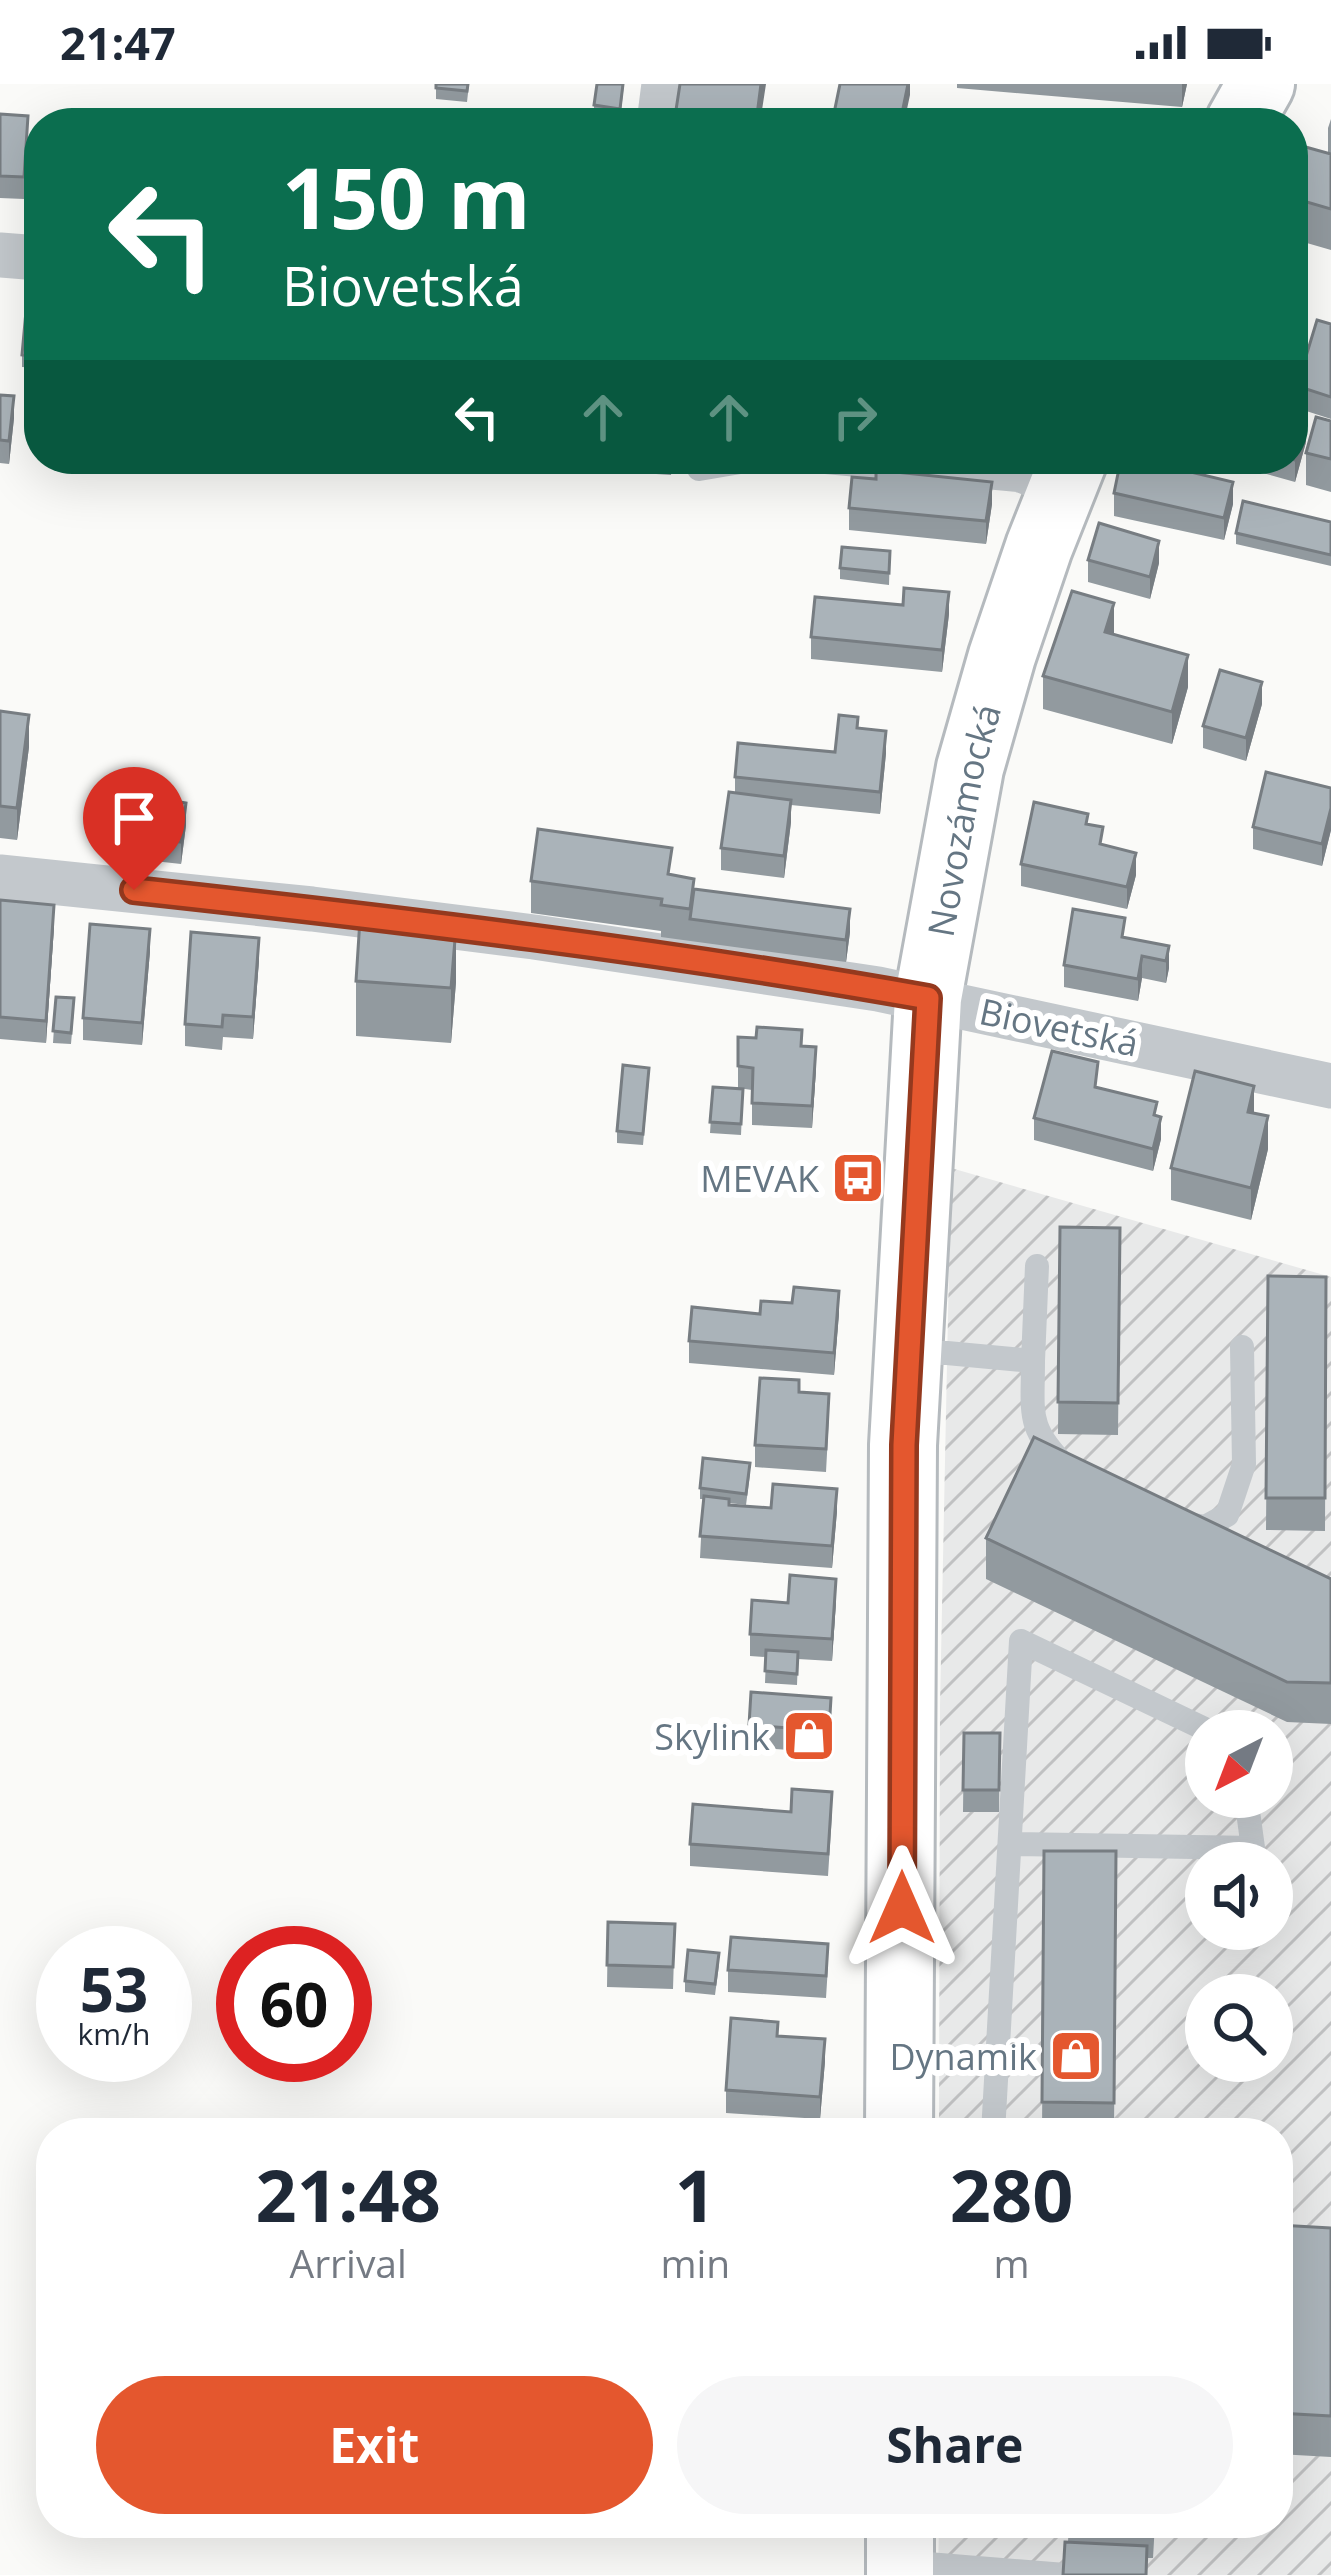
<!DOCTYPE html>
<html lang="en">
<head>
<meta charset="utf-8">
<style>
  :root { --surface:#fff; --page:#f6f6f7; --text:#1f2937; --muted:#747a83; --accent:#e4572e }
  body { margin:0; font-family:"Open Sans",sans-serif; background:var(--page); color:var(--text); height:100vh; display:flex; flex-direction:column; font-size:45px; white-space:nowrap }
  * { box-sizing:border-box; margin:0 }
  p { font-size:39px; color:var(--muted) }
  .icon { flex:none; width:66px; height:66px; fill:none; stroke:currentColor; stroke-width:2; stroke-linecap:round; stroke-linejoin:round }
  .map { position:relative; flex:1; overflow:hidden }
  .panel { position:absolute; left:36px; top:2034px; width:1257px; height:420px; display:flex; flex-direction:column; background:var(--surface); border-radius:48px; box-shadow:0 12px 48px #0002 }
  .panel>* { flex:none }
  .top-card { position:absolute; left:24px; top:24px; width:1284px; height:366px; border-radius:48px; box-shadow:0 12px 48px #0002; background:#0b6e4f; color:#fff; overflow:hidden }
  .needle { width:78px; rotate:222deg }
  .controls { position:absolute; left:1185px; top:1626px; display:grid; gap:24px }
  .controls a { display:grid; place-items:center; width:108px; height:108px; border-radius:50%; background:var(--surface); box-shadow:0 12px 48px #0002; font-size:60px }
  .speed { position:absolute; left:36px; top:1842px; display:flex; gap:24px; font-size:60px; font-weight:700; text-align:center }
  .speed>* { display:grid; place-content:center; width:156px; height:156px; border-radius:50%; background:var(--surface); box-shadow:0 12px 48px #0002; line-height:1 }
  .speed small { font-size:30px; font-weight:400 }
  .speed .limit { border:18px solid #d22; background:#fff; color:#111 }
  .pin { position:absolute; display:grid; place-items:center; width:102px; height:102px; color:#fff; margin:-123px -51px; border-radius:50% 50% 50% 0; rotate:-45deg; box-shadow:0 0 12px #0007 }
  .pin .icon { rotate:45deg }
  .me { position:absolute; width:132px; margin:-66px; rotate:0deg; stroke-linejoin:round; filter:drop-shadow(0 0 9px #0008) }
  .turn { display:flex; align-items:center; gap:42px; height:252px; padding:0 60px; font-size:54px }
  .turn .icon { width:156px; height:156px; stroke-width:2.5 }
  .turn b { display:block; font-size:84px; line-height:102px }
  .lanes { display:flex; align-items:center; height:114px; padding:0 60px; background:#0003; justify-content:center; gap:60px; direction:ltr }
  .lanes .off { opacity:.35 }
  .eta { display:flex; justify-content:space-evenly; align-items:center; height:204px; text-align:center }
  .eta b { font-size:72px; font-weight:700; line-height:84px }
  .primary-button { display:flex; gap:24px; margin-top:auto; padding:24px 60px }
  .primary-button a { flex:1; height:138px; border-radius:72px; background:var(--accent); color:#fff; font-size:48px; font-weight:700; line-height:138px; text-align:center }
  .primary-button a+a { background:var(--page); color:var(--text) }
  .status { display:flex; justify-content:space-between; align-items:center; height:84px; padding:0 60px; background:var(--surface); direction:ltr }
  .status svg { height:33px; fill:currentColor }
  .map>svg:first-child { display:block }
  .industrial { fill:url(#industrial-furrows); fill-rule:evenodd }
  .lines { fill:none; stroke-linecap:round; stroke-linejoin:round }
  .primary-casing { stroke:#b5babe; stroke-width:72 }
  .lane { stroke:#c3c8cc; stroke-width:24 }
  .street { stroke:#c3c8cc; stroke-width:45 }
  .primary { stroke:#fff; stroke-width:66 }
  .wall { fill:#929a9f }
  .shaded-wall { fill:#777d82 }
  .building { fill:#aab3b9; stroke:#777d82; stroke-width:3 }
  .route-casing { stroke:#94391e; stroke-width:30 }
  .route { stroke:#e4572e; stroke-width:21 }
  .labels { text-anchor:middle; dominant-baseline:central; stroke-width:12; stroke-linejoin:round; paint-order:stroke }
  .street-label { font-size:36px; fill:#657683; stroke:#fff }
  .poi-label { font-size:36px; fill:#657683; stroke:#fff; text-anchor:end }
</style>
</head>
<body>
<div class="status"><b>21:47</b><svg viewBox="0 0 49 12"><path d="M0 12V9h3v3zM5 12V6h3v6zM10 12V3h3v9zM15 12V0h3v12zM26 1h20v11H26zM47 4h2v5h-2z"/></svg></div>
<div class="map">
<svg width="1331" height="2491" viewBox="0 0 1331 2491">
  <defs>
    <pattern id="industrial-furrows" width="10" height="10" patternUnits="userSpaceOnUse" patternTransform="scale(3)"><rect width="10" height="10" fill="#e8e9e9"/><path d="M-1 1l2-2M0 10L10 0M9 11l2-2" fill="none" stroke="#c0c1c2"/></pattern>
  </defs>
  <rect width="100%" height="100%" fill="#fafaf8"/>
  <path class="industrial" d="M951,1084L1331,1193V2491H938L939,2439H1278V2049H939L940,1622ZM1206,1647H1272V1713H1206ZM1206,1779H1272V1845H1206ZM1206,1911H1272V1977H1206Z"/>
  <g class="lines">
    <g class="primary-casing">
      <g id="primary">
        <path d="M1239,39L1261,0"/>
        <path id="s1" d="M899,2049L903,1361L928,914L970,684L1002,572L1039,463L1074,375"/>
        <path d="M900,2439V2491"/>
      </g>
    </g>
    <path class="lane" d="M794,375L1018,396L1056,411
      M699,385L758,375
      M910,1269H947L1033,1277L1037,1182
      M1033,1277C1033,1330 1026,1343 1066,1383
      M1183,1439L1205,1443L1227,1431L1244,1380L1242,1263
      M1010,1760L1253,1764L1246,1713
      M993,2049L1021,1557L1209,1647
      M903,2478L1065,2491"/>
    <path class="street" d="M659,39L664,0
      M0,171L39,174
      M0,793L312,825L534,853L878,905L1331,1002"/>
    <use href="#primary" class="primary"/>
  </g>
  <path class="wall" d="M436,0H469L467,18L436,15Z
    M624,0L620,36L594,33V21Z
    M957,0H1187L1182,23L957,4Z
    M0,30L28,54L24,115L0,114Z
    M1331,35V166L1293,155V95L1328,69V44Z
    M39,217V284L22,283V271Z
    M1331,240V335L1297,324V302Z
    M0,311L14,334L9,380L0,379Z
    M1331,337V408L1306,401V369Z
    M1306,358L1295,398L1224,378V375H1293Z
    M582,375H673L671,391L582,385Z
    M1114,409L1233,420L1224,456L1114,432Z
    M992,420L986,460L849,446V424Z
    M1331,438V482L1236,460V449Z
    M890,467L889,501L840,495V484Z
    M1088,476L1159,479L1150,515L1088,498Z
    M949,530L942,588L811,575V553Z
    M1114,550L1188,603L1172,660L1043,625V592Z
    M1262,620L1246,677L1203,664V642Z
    M0,627L29,663L17,756L0,754Z
    M858,645L886,669L880,730L791,721V738L784,794L721,786V764L735,709V693L835,668Z
    M1331,704V746L1322,782L1253,765V743Z
    M186,741L181,780L109,772V750Z
    M1103,760L1136,791L1127,825L1021,802V780Z
    M672,791L694,805L850,848L846,878L661,853V847L531,829V797Z
    M0,816L54,843L46,959L0,955Z
    M1125,853L1169,862V884L1166,899L1142,894L1138,917L1064,903V881Z
    M150,867L142,961L83,956V934Z
    M259,876L253,955L223,953L222,966L185,962V940Z
    M356,897L456,898L451,959L356,952Z
    M56,913L74,925L71,960L53,959Z
    M738,953L802,962L816,985L812,1044L752,1041V1006L738,1004Z
    M649,995L643,1061L617,1059V1047Z
    M713,1003L743,1005L741,1051L710,1049Z
    M1097,1003L1157,1032L1161,1055L1153,1087L1034,1056V1034Z
    M1254,1029L1268,1065L1251,1136L1171,1116V1084Z
    M1060,1143L1120,1144L1118,1351L1058,1350Z
    M1268,1192L1326,1193L1325,1447L1266,1446Z
    M839,1229L834,1291L689,1279V1257L760,1230Z
    M799,1308L829,1332L826,1388L755,1383V1361Z
    M750,1390L746,1421L729,1419V1421L837,1427L832,1484L700,1474L703,1415H700V1404Z
    M986,1454L1331,1495V1640L1287,1638L986,1495Z
    M836,1517L832,1577L798,1575L797,1601L765,1599L766,1573L750,1572V1550L788,1519Z
    M831,1636L829,1669L749,1663V1641Z
    M964,1649H1000L999,1728H963Z
    M832,1730L828,1792L690,1782V1760Z
    M1044,1767H1116L1114,2049H1042Z
    M608,1838L675,1840L673,1905L607,1903Z
    M719,1881L715,1911L685,1908V1897Z
    M828,1882L826,1914L728,1908V1886Z
    M778,1952L825,1977L820,2035L726,2029V2006Z
    M1278,2141L1331,2144V2373L1278,2370Z
    M1069,2439H1155L1153,2474H1147V2491H1063L1068,2458Z"/>
  <path class="shaded-wall" d="M761,0H766L760,39H756Z
    M908,0H910V11L904,39H900Z
    M1182,0H1187L1182,23Z
    M1296,268V290L1293,303V281Z
    M14,312V334L9,380V357Z
    M1306,336V358L1295,398V376Z
    M992,398V420L986,460V437Z
    M1233,398V420L1224,456V434Z
    M1159,457V479L1150,515V493Z
    M949,508V530L942,588V566Z
    M1114,519V551L1105,548Z
    M1188,571V603L1172,660V628Z
    M1262,598V620L1246,677V654Z
    M29,631V663L17,756V724Z
    M886,647V669L880,730V708Z
    M791,716V738L784,794V772Z
    M186,719V741L181,780V758Z
    M1331,724V746L1322,782V760Z
    M1136,769V791L1127,825V803Z
    M54,821V843L46,959V937Z
    M850,825V848L846,878V856Z
    M456,843V898L451,959V904Z
    M150,845V867L142,961V939Z
    M259,854V876L253,955V933Z
    M1169,862V884L1166,899V877Z
    M1142,872V894L1138,917V895Z
    M816,963V985L812,1044V1022Z
    M1254,1002V1034L1248,1028Z
    M1268,1032V1065L1251,1136V1104Z
    M1161,1033V1055L1153,1087V1065Z
    M839,1207V1229L834,1291V1269Z
    M837,1405V1427L832,1484V1462Z
    M836,1495V1517L832,1577V1555Z
    M825,1955V1977L820,2035V2013Z"/>
  <path class="building" d="M436,0H468L467,7L436,4Z
    M597,0H623L620,25L594,21Z
    M680,0H761L756,39H674Z
    M840,0H908L900,39H832Z
    M0,30L28,32L24,93L0,92Z
    M267,34L286,36L285,39H267Z
    M1302,62L1331,70V125L1293,114V95Z
    M27,216L39,217V273L22,271Z
    M1317,236L1331,240V313L1297,302Z
    M0,311L14,312L9,357L0,356Z
    M1293,332L1306,336L1295,376L1292,375Z
    M1316,333L1331,337V375L1306,369Z
    M1121,375H1136L1233,398L1224,434L1114,409Z
    M876,386L992,398L986,437L849,424L852,393L876,395Z
    M1243,417L1331,438V471L1236,449Z
    M1099,439L1159,457L1150,493L1088,476Z
    M842,463L890,467L889,489L840,484Z
    M904,504L949,508L942,566L811,553L815,513L903,521Z
    M1072,507L1114,519L1105,548L1188,571L1172,628L1043,592Z
    M1220,586L1262,598L1246,654L1203,642Z
    M0,627L29,631L17,724L0,722Z
    M839,631L858,633L857,644L886,647L880,708L735,693L738,659L835,668Z
    M1266,688L1331,704V724L1322,760L1253,743Z
    M114,707L186,719L181,758L109,750Z
    M729,708L791,716L784,772L721,764Z
    M1034,718L1088,730L1086,740L1103,743L1100,760L1136,769L1127,803L1021,780Z
    M538,745L672,764L668,790L694,795L690,825L661,821L662,815L531,797Z
    M694,805L850,825L846,856L690,835Z
    M0,816L54,821L46,937L0,933Z
    M1073,825L1125,834L1122,853L1169,862L1166,877L1142,872L1138,895L1064,881Z
    M360,835L456,843L451,904L356,897Z
    M90,840L150,845L142,939L83,934Z
    M191,848L259,854L253,933L223,931L222,943L185,940Z
    M56,913L74,914L71,949L53,947Z
    M757,943L802,946L801,962L816,963L812,1022L752,1019L753,984L738,982V953L756,954Z
    M1052,967L1098,978L1095,1003L1157,1018L1154,1031L1161,1033L1153,1065L1034,1034Z
    M623,981L649,984L643,1050L617,1047Z
    M1195,987L1254,1002L1248,1028L1268,1032L1251,1104L1171,1084Z
    M713,1003L743,1005L741,1040L710,1038Z
    M1060,1143L1120,1144L1118,1319L1058,1318Z
    M1268,1192L1326,1193L1325,1414H1266Z
    M794,1203L839,1207L834,1269L689,1257L692,1223L760,1230L761,1217L792,1219Z
    M760,1294L799,1296V1308L829,1310L826,1365L755,1361Z
    M1034,1353L1331,1495V1599L1287,1598L986,1454Z
    M703,1374L750,1379L746,1410L700,1404Z
    M773,1400L837,1405L832,1462L700,1452L704,1412L729,1415V1421L771,1424Z
    M790,1491L836,1495L832,1555L750,1550L752,1516L788,1519Z
    M766,1566L798,1568L797,1590L765,1587Z
    M751,1608L831,1614L829,1647L749,1641Z
    M964,1649H1000L999,1706H963Z
    M792,1705L832,1708L828,1770L690,1760L693,1720L791,1728Z
    M1044,1767H1116L1114,2019L1042,2018Z
    M608,1838L675,1840L673,1883L607,1881Z
    M731,1853L828,1860L826,1892L728,1886Z
    M688,1866L719,1869L715,1900L685,1897Z
    M731,1934L778,1938L777,1952L825,1955L820,2013L726,2006Z
    M1278,2141L1331,2144V2332L1278,2329Z
    M1069,2439H1154L1153,2452L1068,2447Z
    M1065,2458L1147,2462L1146,2491H1063Z"/>
  <g class="lines">
    <g class="route-casing">
      <path id="route" d="M134,806C399,835 665,867 928,914L904,1361L902,1824"/>
    </g>
    <use href="#route" class="route"/>
  </g>
  <defs>
    <g id="bus-square" transform="scale(2.7)"><rect x="-9" y="-9" width="18" height="18" rx="4" fill="#e4572e" stroke="#fff"/><path d="M-5-6H5V4H4V6H2V4H-2V6H-4V4H-5ZM-3.5-4V0h7V-4ZM-3.5 1.2v1.5H-2V1.2ZM2 1.2v1.5H3.5V1.2Z" fill="#fff"/></g>
    <g id="shop-square" transform="scale(2.7)"><rect x="-9" y="-9" width="18" height="18" rx="4" fill="#e4572e" stroke="#fff"/><path d="M-5-2.5h2.3a2.7 3.5 0 0 1 5.4 0H5L5.5 6h-11ZM-1.5-2.5h3a1.5 2.3 0 0 0-3 0Z" fill="#fff"/></g>
  </defs>
  <g fill-rule="evenodd">
    <use href="#bus-square" x="858" y="1094"/>
    <use href="#shop-square" x="809" y="1652"/>
    <use href="#shop-square" x="1076" y="1972"/>
  </g>
  <g class="labels">
    <g class="street-label">
      <text stroke="none"><textPath href="#s1" startOffset="1317">Novozámocká</textPath></text>
      <text transform="translate(1059 943) rotate(12)">Biovetská</text>
    </g>
    <g class="poi-label">
      <text x="819" y="1094">MEVAK</text>
      <text x="770" y="1652">Skylink</text>
      <text x="1037" y="1972">Dynamik</text>
    </g>
  </g>
</svg>
<div class="controls">
<a><svg class="needle" viewBox="-14 -14 28 28"><path d="M0-13l5 13h-10z" fill="#e53935"/><path d="M0 13l5-13h-10z" fill="#747a83"/></svg></a>
<a><svg class="icon" aria-label="sound" viewBox="0 0 24 24"><path d="M4 9h4l5-4v14l-5-4H4zM17 9q2 3 0 6"/></svg></a>
<a><svg class="icon" aria-label="search" viewBox="0 0 24 24"><circle cx="10" cy="10" r="6"/><path d="M15 15l6 6"/></svg></a>
</div>
<div class="speed"><div>53<small>km/h</small></div><div class="limit">60</div></div>
<div class="pin" style="left:134px;top:806px;background:#d93025"><svg class="icon" aria-label="arrive" viewBox="0 0 24 24"><path d="M6 21V4h12l-3 4 3 4H6"/></svg></div>
<svg class="me" style="left:902px;top:1824px" viewBox="-20 -20 40 40"><path d="M0-17L14 15 0 8-14 15z" fill="#e4572e" stroke="#fff" stroke-width="4"/></svg>
<div class="top-card">
<div class="turn"><svg class="icon" aria-label="left" viewBox="0 0 24 24"><path d="M17 20v-9H6M10 6l-5 5 5 5"/></svg><div><b>150 m</b>Biovetská</div></div>
<div class="lanes"><svg class="icon" aria-label="left" viewBox="0 0 24 24"><path d="M17 20v-9H6M10 6l-5 5 5 5"/></svg><svg class="icon off" aria-label="ahead" viewBox="0 0 24 24"><path d="M12 20V5M6 11l6-6 6 6"/></svg><svg class="icon off" aria-label="ahead" viewBox="0 0 24 24"><path d="M12 20V5M6 11l6-6 6 6"/></svg><svg class="icon off" aria-label="right" viewBox="0 0 24 24"><path d="M7 20v-9h11M14 6l5 5-5 5"/></svg></div>
</div>
<section class="panel">
<div class="eta">
<div><b>21:48</b><p>Arrival</p></div>
<div><b>1</b><p>min</p></div>
<div><b>280</b><p>m</p></div>
</div>
<div class="primary-button"><a>Exit</a><a>Share</a></div>
</section>
</div>
</body>
</html>
